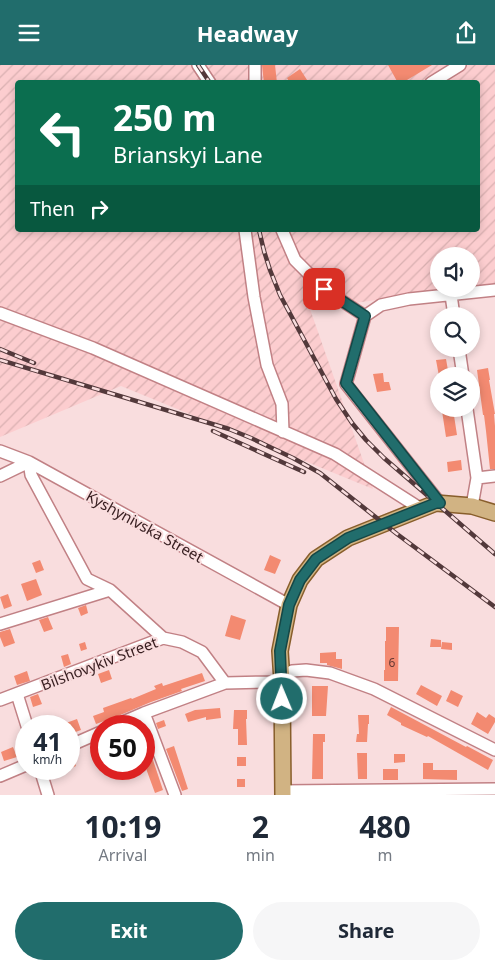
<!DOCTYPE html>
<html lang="en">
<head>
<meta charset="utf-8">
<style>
  :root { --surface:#fff; --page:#f6f6f7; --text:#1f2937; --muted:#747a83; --accent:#216d6c }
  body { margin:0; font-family:"Noto Sans",sans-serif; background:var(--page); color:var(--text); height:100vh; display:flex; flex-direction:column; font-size:19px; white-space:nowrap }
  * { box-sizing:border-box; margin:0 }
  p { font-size:16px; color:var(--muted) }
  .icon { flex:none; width:28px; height:28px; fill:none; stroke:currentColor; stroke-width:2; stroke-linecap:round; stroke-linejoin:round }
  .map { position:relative; height:730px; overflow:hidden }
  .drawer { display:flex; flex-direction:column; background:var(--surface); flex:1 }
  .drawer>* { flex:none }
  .guide { position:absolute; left:15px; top:15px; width:465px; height:152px; border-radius:5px; box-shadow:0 2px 8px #0003; background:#0b6e4f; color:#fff; overflow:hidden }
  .controls { position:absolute; left:430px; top:182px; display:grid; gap:10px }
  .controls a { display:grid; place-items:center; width:50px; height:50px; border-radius:50%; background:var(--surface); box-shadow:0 2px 8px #0003; font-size:25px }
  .speed { position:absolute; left:15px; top:650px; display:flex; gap:10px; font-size:25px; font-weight:700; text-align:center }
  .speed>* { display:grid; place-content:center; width:65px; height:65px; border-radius:50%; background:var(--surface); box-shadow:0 2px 8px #0003; line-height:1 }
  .speed small { font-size:12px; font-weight:400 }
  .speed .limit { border:8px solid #d22; background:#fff; color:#111 }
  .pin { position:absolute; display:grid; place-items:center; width:42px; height:42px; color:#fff; margin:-21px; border-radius:10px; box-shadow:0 2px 8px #0006 }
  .me { position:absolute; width:55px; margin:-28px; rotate:359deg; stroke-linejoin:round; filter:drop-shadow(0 0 4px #0008) }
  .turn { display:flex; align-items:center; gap:18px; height:105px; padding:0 15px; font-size:22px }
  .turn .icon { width:65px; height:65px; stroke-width:2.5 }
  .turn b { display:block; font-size:35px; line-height:42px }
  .then { display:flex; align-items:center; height:48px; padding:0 15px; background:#0003; gap:10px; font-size:19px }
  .eta { display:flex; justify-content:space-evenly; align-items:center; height:85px; text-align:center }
  .eta b { font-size:30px; font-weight:700; line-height:35px }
  .action { display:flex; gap:10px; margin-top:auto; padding:10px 15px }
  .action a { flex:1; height:58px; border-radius:30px; background:var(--accent); color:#fff; font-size:20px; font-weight:700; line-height:58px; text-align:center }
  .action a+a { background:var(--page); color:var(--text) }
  header { display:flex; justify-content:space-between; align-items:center; height:65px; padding:0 15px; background:var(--accent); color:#fff; font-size:22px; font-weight:700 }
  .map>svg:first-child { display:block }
  .industrial { fill:url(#industrial-furrows); fill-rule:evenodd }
  .building { fill:#f38a71 }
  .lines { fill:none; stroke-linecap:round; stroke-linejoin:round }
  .minor-casing { stroke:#c18185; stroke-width:14 }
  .major-casing { stroke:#885e2b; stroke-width:18 }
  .minor { stroke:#fff; stroke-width:11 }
  .major { stroke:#d1b383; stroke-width:15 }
  .rail-casing { stroke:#53393b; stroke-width:4.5 }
  .rail { stroke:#f9ddde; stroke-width:2.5; stroke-dasharray:8; stroke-linecap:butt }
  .route-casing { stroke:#154746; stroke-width:12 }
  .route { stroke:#216d6c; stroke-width:9 }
  .labels { text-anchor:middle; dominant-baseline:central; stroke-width:4; stroke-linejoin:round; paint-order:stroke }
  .number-label { font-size:12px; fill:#663934 }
  .street-label { font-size:15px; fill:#371e20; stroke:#f9ddde }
</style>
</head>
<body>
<header><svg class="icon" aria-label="menu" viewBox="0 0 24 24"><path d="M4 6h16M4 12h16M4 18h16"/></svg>Headway<svg class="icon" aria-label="share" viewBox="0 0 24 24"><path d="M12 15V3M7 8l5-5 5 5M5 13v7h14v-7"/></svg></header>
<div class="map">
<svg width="495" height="730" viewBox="0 0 495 730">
  <defs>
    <pattern id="industrial-furrows" width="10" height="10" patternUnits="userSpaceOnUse" patternTransform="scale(1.25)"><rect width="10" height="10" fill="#fccdcf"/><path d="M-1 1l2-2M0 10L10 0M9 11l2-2" fill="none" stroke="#d9b0b1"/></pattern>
  </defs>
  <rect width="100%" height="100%" fill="#f9ddde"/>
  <path class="industrial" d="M0,0H495V219L471,222V191H439V224H458L310,244L373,424L121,321L0,372ZM18,18H478V165H18Z"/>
  <path class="building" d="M262,0H275L277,18H264Z
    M388,0H432L402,18H398Z
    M300,4L309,18H290L287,13Z
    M446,294L449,311H439L436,295Z
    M488,303L490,315H489L495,349H494L495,361V404H490L486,366L484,350H483L477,305Z
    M383,308L384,317H389L391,325L377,327L373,309Z
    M453,344L457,370L446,372L442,346Z
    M461,395L462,405L448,407L447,397Z
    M270,490L281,495L275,509L264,505Z
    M40,495L44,505L36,508L32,498Z
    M36,514L42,530L27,536L21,519Z
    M8,529L12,541L4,544L0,532Z
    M86,540L88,548L81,551L78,543Z
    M231,550L246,555L240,575L225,571Z
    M48,552L53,564L44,567L39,555Z
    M386,562H399L398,616H384V605H385V576H386Z
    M10,564L15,578L4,582L0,572V567Z
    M431,574L441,575V582H430Z
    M85,577L87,584L81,586L79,579Z
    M442,577L452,578V585L441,584Z
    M336,587V594H342V604L327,600V598H320V588Z
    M68,589L71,599L64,602L61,591Z
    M109,605L112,614L101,618L98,609Z
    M27,606L30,616L17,620L14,611Z
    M202,608L205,616L181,624L182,626L151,637L118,651L96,659L93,651L104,647L103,643L131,633L132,634L156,624L154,621L162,618L163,621Z
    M421,620L442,631L437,641L416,629Z
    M312,621H328L326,651H312Z
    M451,625L463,631L458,642L446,636Z
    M38,629L42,639L33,642L30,632Z
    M391,642L466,682L467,681L493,695L488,705L428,671L427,672L401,660V658L387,650Z
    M220,643L221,653L206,655V652L188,657L185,649L195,645Z
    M234,645H247V654H246L247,680H238V664H233Z
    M477,647L486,653L489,649L495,653V657L488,669L471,659Z
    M358,650H369V659H368L367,677H356L357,669H359Z
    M77,654L81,665L70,669L69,661H67L66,658Z
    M164,655L166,661L158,664L156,658Z
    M313,669H325V677H323V714H312Z
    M174,681L188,724L182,726L166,684Z
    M13,682L17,692L4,696L1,687Z
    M69,688H71L76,701L69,704Z
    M357,688H367V714H358Z
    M394,689H405V697L394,698Z
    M237,692H246V701H237Z
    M153,695L163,725L155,728L144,698Z
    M423,698H433V705H457V715L423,714Z
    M49,704H56L58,710L52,712Z
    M383,704H398V715H383Z
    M237,714H245V722H237Z"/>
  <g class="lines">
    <g class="minor-casing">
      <path id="minor" d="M198,0L210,18
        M255,18V0
        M431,18L460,0
        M245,165L254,232L267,300L282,339L283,367
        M282,165L295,195L324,224L365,251
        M451,230L454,251
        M0,248L93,283L335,389L421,444
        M459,284L463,311
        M467,344L477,413L472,441
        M0,386L29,397L289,540
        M0,411L29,397L31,410L87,514L110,525L163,573
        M477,413L495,411
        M440,438L346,319L365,251L381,240L409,234L495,225
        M0,559L110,525
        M17,629L27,661
        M0,635L163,573L182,577L202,587L225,618
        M144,648L175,730
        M114,661L144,648L225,618L270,617L282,616L292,606L306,605L330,608L374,624L495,685
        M69,681L101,667
        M40,704L48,730
        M0,711L26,700
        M282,726L495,724"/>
    </g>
    <g class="major-casing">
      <path id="major" d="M283,730L282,616L280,586L289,540L300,515L316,494L348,473L436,438L472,441L495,448"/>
    </g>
    <use href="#minor" class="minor"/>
    <use href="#major" class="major"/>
    <g class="rail-casing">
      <path id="rail" d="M198,0L210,18
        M259,165L264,186L270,205L280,230L336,334L352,358L366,375L384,393L495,489
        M0,284L34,298
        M0,295L229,364L251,373L293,393L320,408L397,469L495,542
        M213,366L304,407"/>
    </g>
    <use href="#rail" class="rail"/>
  </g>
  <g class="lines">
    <g class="route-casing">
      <path id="route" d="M282,634L280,586L289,540L300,515L316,494L348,473L436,438H440L346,318L365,251L324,224"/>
    </g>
    <use href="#route" class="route"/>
  </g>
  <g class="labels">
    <g class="number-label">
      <text x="392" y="597">6</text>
    </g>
    <g class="street-label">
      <text transform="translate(145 461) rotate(29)">Kyshynivska Street</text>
      <text transform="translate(99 598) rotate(-21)">Bilshovykiv Street</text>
    </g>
  </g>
</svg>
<div class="controls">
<a><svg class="icon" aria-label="sound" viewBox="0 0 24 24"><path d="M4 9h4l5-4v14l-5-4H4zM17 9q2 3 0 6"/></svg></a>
<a><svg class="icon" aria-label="search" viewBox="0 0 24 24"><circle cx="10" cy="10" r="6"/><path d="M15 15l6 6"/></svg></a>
<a><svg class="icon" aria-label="layers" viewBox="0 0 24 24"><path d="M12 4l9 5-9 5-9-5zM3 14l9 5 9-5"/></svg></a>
</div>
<div class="speed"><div>41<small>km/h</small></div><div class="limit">50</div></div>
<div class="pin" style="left:324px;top:224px;background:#d93025"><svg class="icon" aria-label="arrive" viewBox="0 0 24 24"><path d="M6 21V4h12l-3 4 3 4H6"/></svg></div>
<svg class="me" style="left:282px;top:634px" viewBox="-20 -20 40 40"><circle r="17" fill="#216d6c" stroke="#fff" stroke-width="3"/><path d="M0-11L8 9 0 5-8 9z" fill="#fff"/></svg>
<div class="guide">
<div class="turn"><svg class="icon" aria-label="left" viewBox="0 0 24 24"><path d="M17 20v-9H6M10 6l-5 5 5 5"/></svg><div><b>250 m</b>Brianskyi Lane</div></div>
<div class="then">Then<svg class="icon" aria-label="right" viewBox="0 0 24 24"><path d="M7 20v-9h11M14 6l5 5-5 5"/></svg></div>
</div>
</div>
<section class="drawer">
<div class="eta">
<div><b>10:19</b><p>Arrival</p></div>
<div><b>2</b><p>min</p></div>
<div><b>480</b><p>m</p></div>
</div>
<div class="action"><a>Exit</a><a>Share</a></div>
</section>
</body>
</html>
